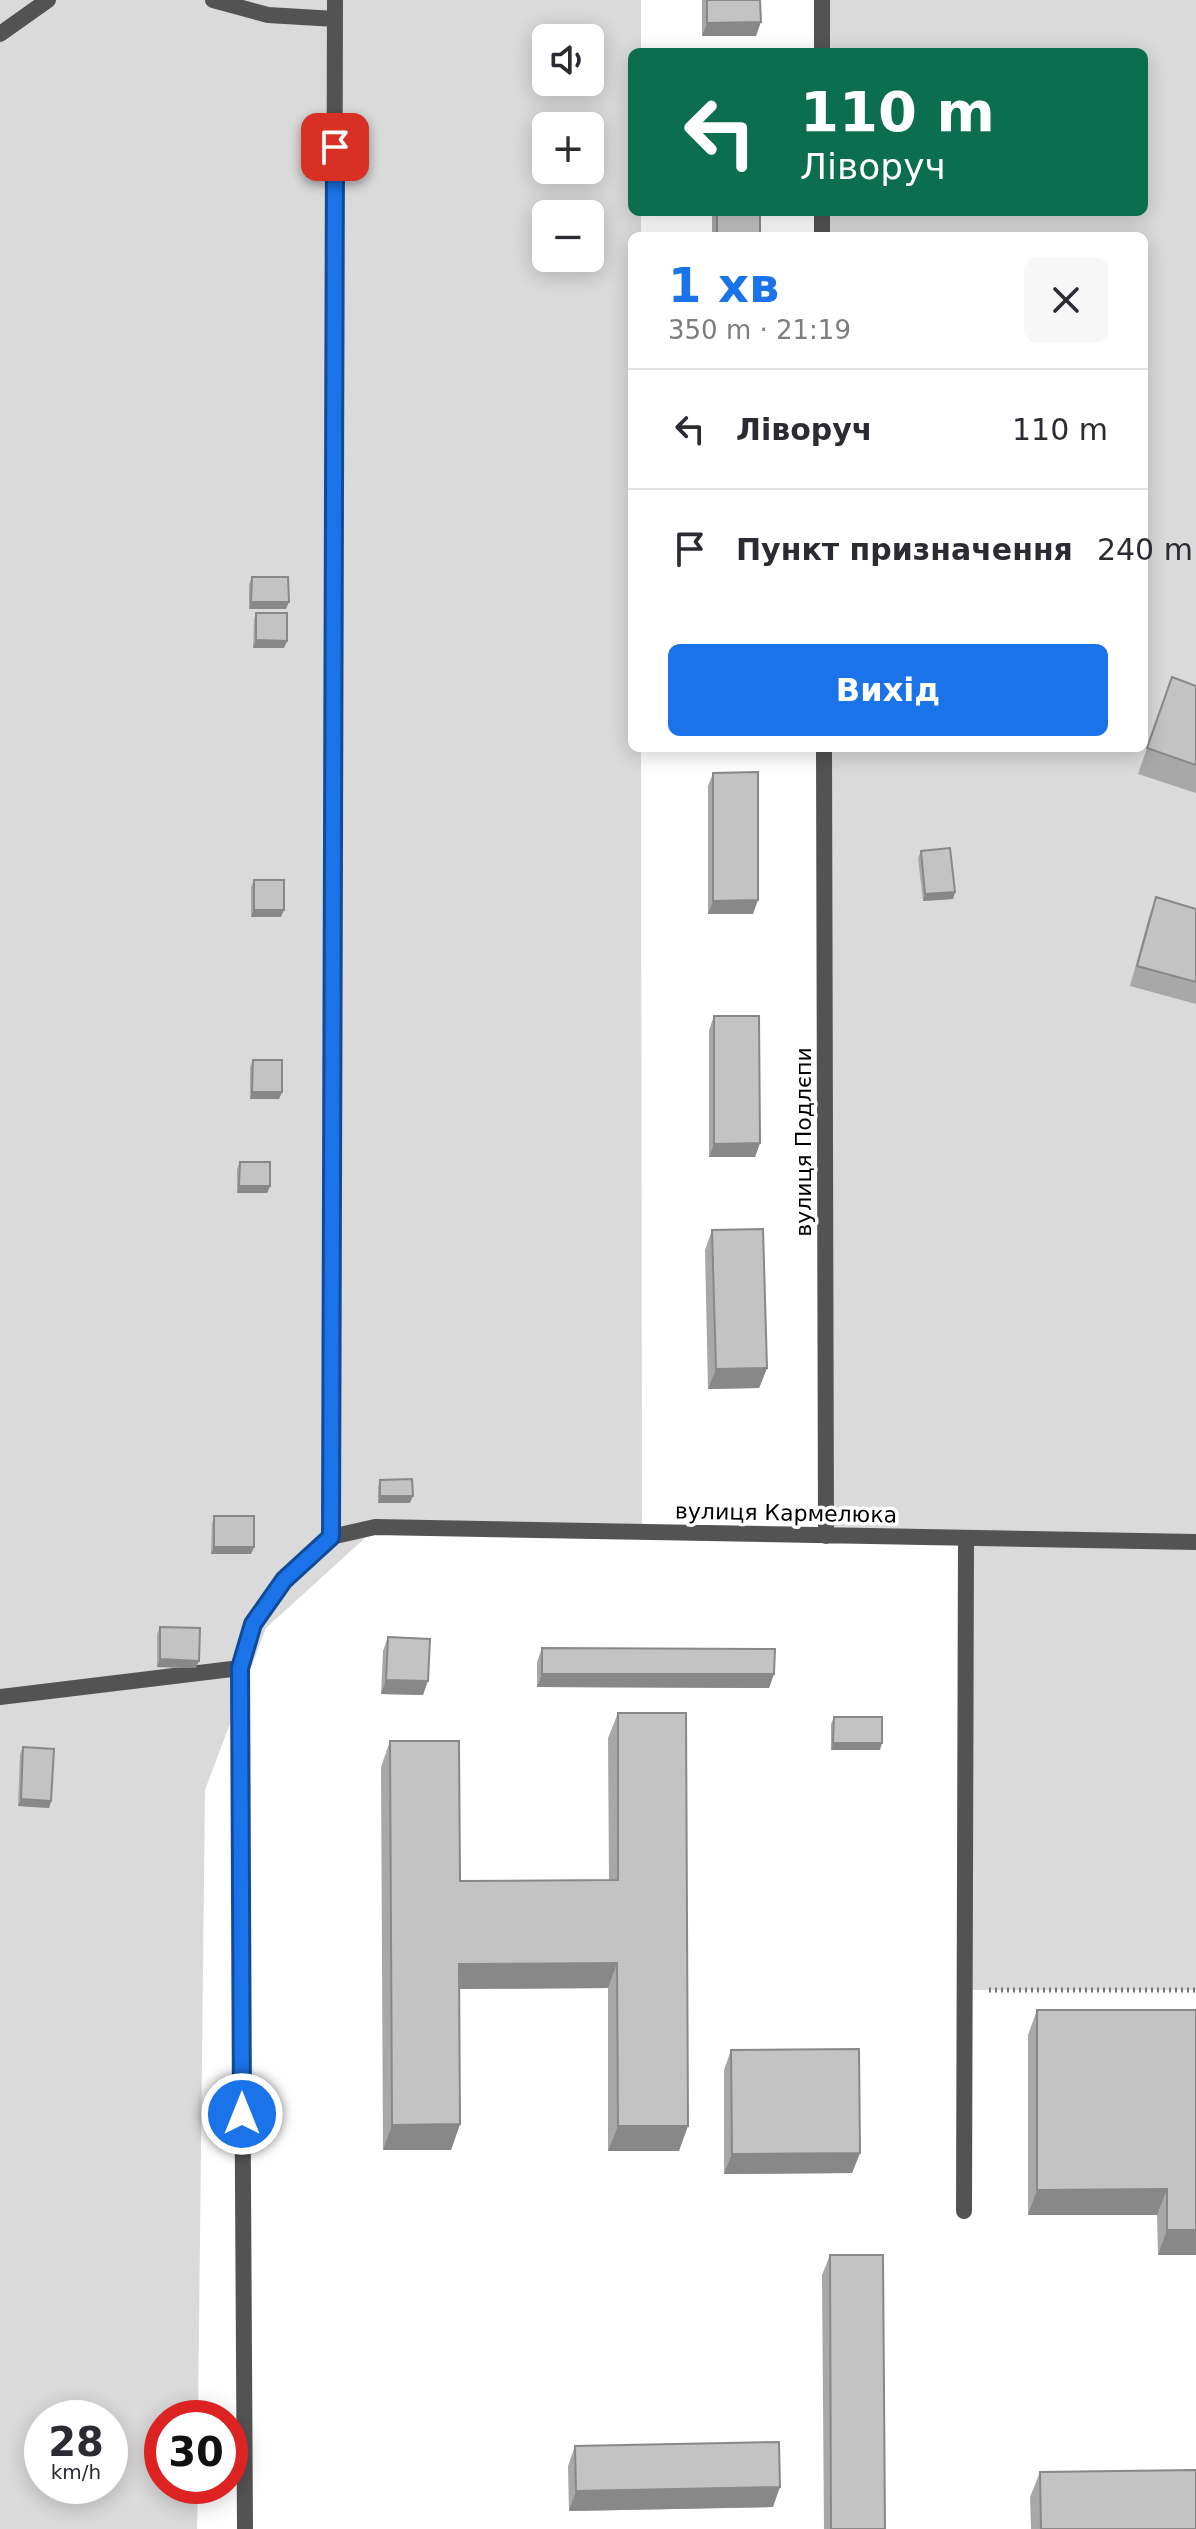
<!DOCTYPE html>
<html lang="uk">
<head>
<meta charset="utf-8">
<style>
  :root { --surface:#fff; --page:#f7f7f7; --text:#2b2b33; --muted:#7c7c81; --line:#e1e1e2; --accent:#1a73e8 }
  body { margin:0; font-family:"DejaVu Sans",sans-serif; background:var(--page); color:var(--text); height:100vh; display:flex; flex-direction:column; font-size:30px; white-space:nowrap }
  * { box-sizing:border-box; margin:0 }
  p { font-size:26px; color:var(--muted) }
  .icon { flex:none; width:44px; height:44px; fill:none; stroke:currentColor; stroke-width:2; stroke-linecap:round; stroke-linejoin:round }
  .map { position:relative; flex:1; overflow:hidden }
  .sheet { position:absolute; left:628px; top:232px; width:520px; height:520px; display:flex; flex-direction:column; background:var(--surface); border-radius:12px; box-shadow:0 4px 20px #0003 }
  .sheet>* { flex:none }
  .top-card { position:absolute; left:628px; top:48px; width:520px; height:168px; border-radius:12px; box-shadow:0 4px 20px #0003; background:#0b6e4f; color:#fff; overflow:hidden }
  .tools { position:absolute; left:532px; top:24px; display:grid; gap:16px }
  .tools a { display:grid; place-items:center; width:72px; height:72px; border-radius:12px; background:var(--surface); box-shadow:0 4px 20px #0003; font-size:40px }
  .speed { position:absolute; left:24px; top:2400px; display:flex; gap:16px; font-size:40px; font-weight:700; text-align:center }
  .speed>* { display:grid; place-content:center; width:104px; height:104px; border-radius:50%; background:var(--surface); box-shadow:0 4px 20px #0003; line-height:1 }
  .speed small { font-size:20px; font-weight:400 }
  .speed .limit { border:12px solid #d22; background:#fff; color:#111 }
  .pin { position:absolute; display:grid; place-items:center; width:68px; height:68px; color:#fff; margin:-34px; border-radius:16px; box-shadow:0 4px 12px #0006 }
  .me { position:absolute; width:88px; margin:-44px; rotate:0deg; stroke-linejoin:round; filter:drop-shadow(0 0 6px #0008) }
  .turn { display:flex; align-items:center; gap:28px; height:168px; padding:0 40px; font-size:36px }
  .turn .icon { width:104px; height:104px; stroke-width:2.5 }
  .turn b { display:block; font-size:56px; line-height:68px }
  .round { display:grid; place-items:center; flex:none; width:84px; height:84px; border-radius:12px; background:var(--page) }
  .summary { display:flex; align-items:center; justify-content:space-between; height:136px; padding:0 40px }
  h1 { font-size:48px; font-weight:600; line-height:60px; color:var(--accent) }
  .action { display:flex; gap:16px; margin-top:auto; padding:16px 40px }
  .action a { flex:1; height:92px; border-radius:12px; background:var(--accent); color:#fff; font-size:32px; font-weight:600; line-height:92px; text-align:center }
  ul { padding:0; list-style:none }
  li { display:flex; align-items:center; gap:24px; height:120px; padding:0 40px; border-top:2px solid var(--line) }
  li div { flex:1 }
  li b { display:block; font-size:30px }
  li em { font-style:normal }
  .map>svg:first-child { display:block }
  .green { fill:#dadada; fill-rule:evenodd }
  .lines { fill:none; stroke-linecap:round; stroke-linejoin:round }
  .path { stroke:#757575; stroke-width:5; stroke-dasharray:2 4; stroke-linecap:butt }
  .lane { stroke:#535353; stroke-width:16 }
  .street { stroke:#535353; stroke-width:16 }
  .wall { fill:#a8a8a8 }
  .shaded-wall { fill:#888 }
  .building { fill:#c3c3c3; stroke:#888; stroke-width:2 }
  .route-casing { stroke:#114b97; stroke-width:20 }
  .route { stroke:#1a73e8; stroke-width:14 }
  .labels { text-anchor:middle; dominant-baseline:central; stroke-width:7; stroke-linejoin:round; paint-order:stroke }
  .street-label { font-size:22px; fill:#000; stroke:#fff }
</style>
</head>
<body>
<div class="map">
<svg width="1196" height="2529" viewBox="0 0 1196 2529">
  <rect width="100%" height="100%" fill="#fff"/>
  <path class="green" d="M0,0H641V52H632V212H641V236H632V748H641L642,1532L376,1528L266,1628L205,1790L198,2418H162V2486H198L197,2529H0ZM546,38H590V82H546ZM546,126H590V170H546ZM546,214H590V258H546ZM42,2418H110V2486H42Z
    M822,0H1196V1990H964L966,1539L826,1536L824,748H1144V236H822V212H1144V52H822Z"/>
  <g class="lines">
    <path class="path" d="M989,1990H1196"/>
    <path class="lane" d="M213,0L268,15L335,19
      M0,34L48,0
      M331,1537L335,0
      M964,2211L966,1538"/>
    <path class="street" d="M822,0V52
      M822,212V236
      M824,748L826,1536
      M0,1697L240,1668
      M245,2529L240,1668L253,1624L284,1580L331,1537L375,1527L1196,1542"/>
  </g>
  <path class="wall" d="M702,0H760L756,36H702Z
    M712,212H760V236H712Z
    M252,577L286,609H249V584Z
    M256,613L287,641L284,648H253L254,620Z
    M1172,677L1196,686V793L1138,774Z
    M713,773L753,914H708V786Z
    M921,851L955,892L953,899L923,901L918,858Z
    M254,880L281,917H251V887Z
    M1156,897L1196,909V1004L1130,986L1149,917Z
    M714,1016L760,1143L755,1157H709V1030Z
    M253,1060L282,1092L279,1099H250V1067Z
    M240,1162L270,1186L267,1193H237V1169Z
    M712,1230L767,1368L759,1388L708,1389L705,1250Z
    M380,1480L410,1503H378V1487Z
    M214,1516L254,1547L251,1554H211L212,1524Z
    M160,1627L196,1668L157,1667V1634Z
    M388,1637L423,1695L381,1694L383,1651Z
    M542,1648L774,1674L769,1688L537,1687V1662Z
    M618,1713L679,2151H608V1988L460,1989V2124L451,2150H383L381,1767L390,1741L460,1881L609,1880L608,1738Z
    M834,1717L880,1750H831V1724Z
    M23,1747L51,1801L49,1808L18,1806L20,1754Z
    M1037,2010H1196V2255H1158L1157,2215H1028V2035Z
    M731,2050L860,2153L852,2173L724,2174V2070Z
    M830,2255L885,2529H824L822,2275Z
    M575,2446L773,2507L569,2511L568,2466Z
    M1040,2472L1196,2529H1031L1030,2497Z"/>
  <path class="shaded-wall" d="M761,22L756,36H702L707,23Z
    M251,602H289L286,609H249Z
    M256,640L287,641L284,648H253Z
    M955,892L953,899L923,901L925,894Z
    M758,900L753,914H708L713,901Z
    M254,910H284L281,917H251Z
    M252,1092H282L279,1099H250Z
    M760,1143L755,1157H709L714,1144Z
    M239,1186H270L267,1193H237Z
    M767,1368L759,1388L708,1389L716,1369Z
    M380,1496H413L410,1503H378Z
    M214,1547H254L251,1554H211Z
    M160,1659L199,1661L196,1668L157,1667Z
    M542,1674H774L769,1688L537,1687Z
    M386,1680L428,1681L423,1695L381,1694Z
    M833,1743H882L880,1750H831Z
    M21,1799L51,1801L49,1808L18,1806Z
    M617,1963L608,1988L450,1989L459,1964Z
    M460,2124L451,2150H383L392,2125Z
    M618,2126H688L679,2151H608Z
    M860,2153L852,2173L724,2174L732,2154Z
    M1167,2189L1157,2215H1028L1037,2190Z
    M1167,2230H1196V2255H1158Z
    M780,2487L773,2507L569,2511L576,2491Z"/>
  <path class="building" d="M707,0H760L761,22L707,23Z
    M717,212H760V236H717Z
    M252,577H288L289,602H251Z
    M256,613H287V641L256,640Z
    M1172,677L1196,686V765L1147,748Z
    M758,772V900L713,901V773Z
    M950,848L955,892L925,894L921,851Z
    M254,880H284V910H254Z
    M1156,897L1196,909V982L1137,966Z
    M714,1016H759L760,1143L714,1144Z
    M253,1060H282V1092H252Z
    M240,1162H270V1186H239Z
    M763,1229L767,1368L716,1369L712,1230Z
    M412,1479L413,1496H380V1480Z
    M214,1516H254V1547H214Z
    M160,1627L200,1628L199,1661L160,1659Z
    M388,1637L430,1639L428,1681L386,1680Z
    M542,1648L775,1649L774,1674H542Z
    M618,1713H686L688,2126H618L617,1963L459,1964L460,2124L392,2125L390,1741H459L460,1881L618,1880Z
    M834,1717H882V1743H833Z
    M23,1747L54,1749L51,1801L21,1799Z
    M1037,2010H1196V2230H1167V2189L1037,2190Z
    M859,2049L860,2153L732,2154L731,2050Z
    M830,2255H883L885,2529H831Z
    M779,2442L780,2487L576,2491L575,2446Z
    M1196,2470V2529H1041L1040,2472Z"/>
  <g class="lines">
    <g class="route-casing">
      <path id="route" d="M242,2114L240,1668L253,1624L284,1580L331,1537L335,147"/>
    </g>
    <use href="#route" class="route"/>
  </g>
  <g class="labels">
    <g class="street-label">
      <text transform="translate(803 1142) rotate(-90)">вулиця Подлєпи</text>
      <text transform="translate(786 1513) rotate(1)">вулиця Кармелюка</text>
    </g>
  </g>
</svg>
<div class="tools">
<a><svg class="icon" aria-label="sound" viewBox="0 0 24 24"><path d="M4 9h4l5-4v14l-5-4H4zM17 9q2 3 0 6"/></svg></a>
<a>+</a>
<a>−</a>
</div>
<div class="speed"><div>28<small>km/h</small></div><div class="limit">30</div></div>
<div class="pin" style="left:335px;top:147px;background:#d93025"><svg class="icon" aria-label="arrive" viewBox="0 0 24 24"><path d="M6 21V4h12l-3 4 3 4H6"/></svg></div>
<svg class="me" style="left:242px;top:2114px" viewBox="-20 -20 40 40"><circle r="17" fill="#1a73e8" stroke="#fff" stroke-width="3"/><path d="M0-11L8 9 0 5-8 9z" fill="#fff"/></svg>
<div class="top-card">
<div class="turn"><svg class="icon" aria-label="left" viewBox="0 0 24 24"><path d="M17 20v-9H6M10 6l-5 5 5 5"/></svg><div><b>110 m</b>Ліворуч</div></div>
</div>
<section class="sheet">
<div class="summary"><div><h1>1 хв</h1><p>350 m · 21:19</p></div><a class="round"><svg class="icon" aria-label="close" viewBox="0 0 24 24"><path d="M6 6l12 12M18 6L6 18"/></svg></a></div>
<ul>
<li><svg class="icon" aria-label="left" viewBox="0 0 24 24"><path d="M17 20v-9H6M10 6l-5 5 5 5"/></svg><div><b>Ліворуч</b></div><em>110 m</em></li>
<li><svg class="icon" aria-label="arrive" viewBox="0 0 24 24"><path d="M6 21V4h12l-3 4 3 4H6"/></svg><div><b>Пункт призначення</b></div><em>240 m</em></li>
</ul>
<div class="action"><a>Вихід</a></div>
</section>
</div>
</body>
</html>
